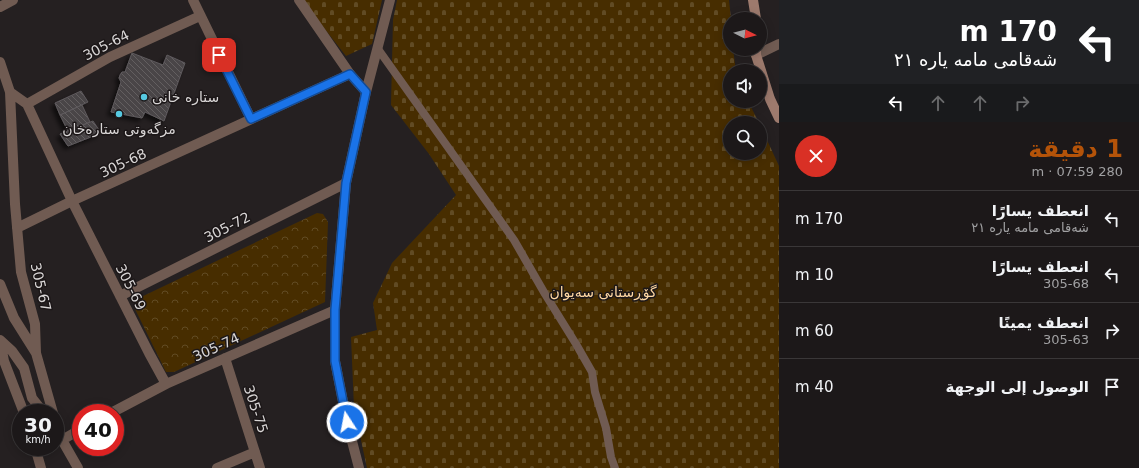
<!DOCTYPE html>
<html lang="ar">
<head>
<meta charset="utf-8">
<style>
  :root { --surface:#1c1819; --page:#252122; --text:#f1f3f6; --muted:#a0a0a2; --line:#3a3738; --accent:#b45309 }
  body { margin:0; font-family:"DejaVu Sans",Vazirmatn,sans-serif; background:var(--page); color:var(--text); direction:rtl; height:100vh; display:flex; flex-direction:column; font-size:15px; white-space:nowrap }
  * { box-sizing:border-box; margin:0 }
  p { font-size:13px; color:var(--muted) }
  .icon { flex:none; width:22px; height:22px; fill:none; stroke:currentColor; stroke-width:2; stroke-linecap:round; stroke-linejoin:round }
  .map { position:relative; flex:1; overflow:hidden; direction:ltr }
  .details { display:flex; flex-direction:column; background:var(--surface); width:360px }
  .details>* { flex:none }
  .top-card { background:#202124; color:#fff; overflow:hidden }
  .needle { width:26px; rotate:96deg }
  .fabs { position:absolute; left:723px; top:12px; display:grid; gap:8px }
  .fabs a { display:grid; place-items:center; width:44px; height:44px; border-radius:50%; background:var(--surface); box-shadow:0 2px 10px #0003,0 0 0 1px var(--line); font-size:20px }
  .speed { position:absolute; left:12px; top:404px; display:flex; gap:8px; font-size:20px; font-weight:700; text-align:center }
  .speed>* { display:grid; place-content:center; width:52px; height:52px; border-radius:50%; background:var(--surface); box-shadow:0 2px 10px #0003,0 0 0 1px var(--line); line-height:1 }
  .speed small { font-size:10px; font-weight:400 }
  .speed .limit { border:6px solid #d22; background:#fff; color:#111 }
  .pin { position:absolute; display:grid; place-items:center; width:34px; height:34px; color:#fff; margin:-17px; border-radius:8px; box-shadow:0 2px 6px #0006 }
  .me { position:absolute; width:44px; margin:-22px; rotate:349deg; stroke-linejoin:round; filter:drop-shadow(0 0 3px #0008) }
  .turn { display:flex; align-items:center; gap:14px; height:84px; padding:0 16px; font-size:18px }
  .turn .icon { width:52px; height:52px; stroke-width:2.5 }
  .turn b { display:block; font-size:28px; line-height:34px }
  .lanes { display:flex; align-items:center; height:38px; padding:0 16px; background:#0003; justify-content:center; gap:20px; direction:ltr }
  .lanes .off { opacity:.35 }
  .round { display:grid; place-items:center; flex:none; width:42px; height:42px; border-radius:21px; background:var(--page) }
  .headline { display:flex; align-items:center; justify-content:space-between; height:68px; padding:0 16px }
  h1 { font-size:24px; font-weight:700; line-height:30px; color:var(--accent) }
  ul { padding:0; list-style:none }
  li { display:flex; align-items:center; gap:12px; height:56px; padding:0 16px; border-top:1px solid var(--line) }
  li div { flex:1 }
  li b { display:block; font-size:15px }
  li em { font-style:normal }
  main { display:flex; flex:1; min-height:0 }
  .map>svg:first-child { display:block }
  .forest { fill:url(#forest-crowns) }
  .cemetery { fill:url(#cemetery-stones) }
  .building { fill:url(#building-back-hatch); stroke:#5e5a5d; filter:url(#shadow) }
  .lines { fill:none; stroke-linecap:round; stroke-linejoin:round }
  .service { stroke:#705b52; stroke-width:8 }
  .minor { stroke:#705b52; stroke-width:10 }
  .tertiary { stroke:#705b52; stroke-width:10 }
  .secondary { stroke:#9d7a6d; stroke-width:10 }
  .route-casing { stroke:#114b97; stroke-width:10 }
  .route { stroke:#1a73e8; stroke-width:7 }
  .poi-dot { fill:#56c9e1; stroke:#1c1718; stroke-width:1.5 }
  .labels { text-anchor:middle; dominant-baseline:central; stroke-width:3; stroke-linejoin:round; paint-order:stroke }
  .street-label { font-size:14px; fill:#d9d6d6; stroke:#1c1718 }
  .poi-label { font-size:14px; fill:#d9d6d6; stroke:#1c1718; text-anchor:start }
  .park-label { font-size:14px; fill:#fed7a3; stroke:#1c1718 }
</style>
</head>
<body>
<main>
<section class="details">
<div class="top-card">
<div class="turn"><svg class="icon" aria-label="left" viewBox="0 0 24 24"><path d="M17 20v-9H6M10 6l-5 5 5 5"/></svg><div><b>170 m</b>شەقامی مامە یارە ٢١</div></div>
<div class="lanes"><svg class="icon" aria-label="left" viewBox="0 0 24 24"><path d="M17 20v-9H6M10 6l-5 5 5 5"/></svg><svg class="icon off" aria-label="ahead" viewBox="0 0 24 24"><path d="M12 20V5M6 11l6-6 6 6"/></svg><svg class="icon off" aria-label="ahead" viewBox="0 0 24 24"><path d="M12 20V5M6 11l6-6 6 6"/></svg><svg class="icon off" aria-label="right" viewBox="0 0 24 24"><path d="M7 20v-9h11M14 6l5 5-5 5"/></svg></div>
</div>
<div class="headline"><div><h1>1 دقيقة</h1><p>280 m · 07:59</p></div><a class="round" style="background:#d93025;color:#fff"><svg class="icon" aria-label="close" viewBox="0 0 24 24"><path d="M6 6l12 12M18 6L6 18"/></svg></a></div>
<ul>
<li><svg class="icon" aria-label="left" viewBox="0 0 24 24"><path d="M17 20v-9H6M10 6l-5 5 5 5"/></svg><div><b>انعطف يسارًا</b><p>شەقامی مامە یارە ٢١</p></div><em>170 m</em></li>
<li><svg class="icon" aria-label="left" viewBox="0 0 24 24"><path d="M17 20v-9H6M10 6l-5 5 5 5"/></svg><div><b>انعطف يسارًا</b><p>305-68</p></div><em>10 m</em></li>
<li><svg class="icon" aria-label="right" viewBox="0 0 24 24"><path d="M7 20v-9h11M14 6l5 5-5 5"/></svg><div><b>انعطف يمينًا</b><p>305-63</p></div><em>60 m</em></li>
<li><svg class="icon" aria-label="arrive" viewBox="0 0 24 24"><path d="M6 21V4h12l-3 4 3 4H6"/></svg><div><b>الوصول إلى الوجهة</b></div><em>40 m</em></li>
</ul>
</section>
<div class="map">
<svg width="779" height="468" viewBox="0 0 779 468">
  <defs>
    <pattern id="forest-crowns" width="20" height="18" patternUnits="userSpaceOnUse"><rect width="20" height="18" fill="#472d00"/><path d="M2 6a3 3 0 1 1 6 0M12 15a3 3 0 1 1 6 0" fill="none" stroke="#614b24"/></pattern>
    <pattern id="cemetery-stones" width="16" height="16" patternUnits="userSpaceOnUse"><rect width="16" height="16" fill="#472d00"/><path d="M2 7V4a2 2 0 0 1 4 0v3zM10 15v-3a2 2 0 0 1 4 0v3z" fill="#614b24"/></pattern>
    <pattern id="building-back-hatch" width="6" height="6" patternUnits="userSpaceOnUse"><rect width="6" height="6" fill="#494447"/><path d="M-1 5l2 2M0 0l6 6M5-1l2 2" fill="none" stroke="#635e61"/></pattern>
    <filter id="shadow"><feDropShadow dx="-3.5" dy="3.5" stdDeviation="2" flood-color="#0009"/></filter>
  </defs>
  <rect width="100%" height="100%" fill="#252021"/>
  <path class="forest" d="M317,213L323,214L328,222L325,302L174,372H166L135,309V302L139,298Z"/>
  <path class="cemetery" d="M302,0H382L372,44L346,56Z
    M397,0H729L731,19L730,49H733L736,71H730V101H748L759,123H730V153H760V125L779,166V468H367L354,408L351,337L377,330L373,303L392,263L456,195L429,154L391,105L393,20Z"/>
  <path class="building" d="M132,53L163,65L167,55L185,63L164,121L145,112L142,118L111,112L121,82L119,78L120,75L122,72H125Z
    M81,91L88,102L60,115L55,103Z
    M82,105L90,122L68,131L60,115Z
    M93,121L101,133L68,146L60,134Z"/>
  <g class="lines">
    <path class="service" d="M378,49L514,240L545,294L576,344L592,372L595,392L606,428L611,457L615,468"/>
    <path class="minor" d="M193,0L251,119
      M0,7L13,0
      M756,55L779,44
      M0,62L10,92L27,104L72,201L149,353L166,384
      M10,92L15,204L21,272L35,324L36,353L53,413
      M27,104L110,57L200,16
      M17,228L72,201L350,74
      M0,284L14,318L36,353
      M120,296L346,183
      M0,340L12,351L24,368L32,398L40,408L46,413
      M0,341L4,361L24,413
      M225,358L260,468
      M111,413L166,384L335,310
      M55,419L62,440L78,468
      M62,440L81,429
      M35,447L41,468
      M217,468L255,452"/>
    <path class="tertiary" d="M299,0L350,74L366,92L346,183L335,310V361L347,422L359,468
      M366,92L390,0"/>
    <path class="secondary" d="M753,0L756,19
      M756,49V55L770,99L779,118"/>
  </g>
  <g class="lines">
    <g class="route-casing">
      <path id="route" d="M219,55L251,119L350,74L366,92L346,183L335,310V361L347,422"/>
    </g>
    <use href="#route" class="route"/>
  </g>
  <g class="poi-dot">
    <circle cx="144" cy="97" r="4"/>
    <circle cx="119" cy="114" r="4"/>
  </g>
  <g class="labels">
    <g class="street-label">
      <text transform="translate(106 45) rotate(-27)">305-64</text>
      <text transform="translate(123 163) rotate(-25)">305-68</text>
      <text transform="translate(227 227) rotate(-27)">305-72</text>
      <text transform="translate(41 287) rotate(77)">305-67</text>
      <text transform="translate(131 287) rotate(63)">305-69</text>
      <text transform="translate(216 347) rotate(-24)">305-74</text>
      <text transform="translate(256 409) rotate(72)">305-75</text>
    </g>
    <g class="poi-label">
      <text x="152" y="97">ستاره خانی</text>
      <text x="119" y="129" text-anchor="middle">مزگەوتی ستارەخان</text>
    </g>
    <g class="park-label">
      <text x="603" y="292">گۆڕستانی سەیوان</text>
    </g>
  </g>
</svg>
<div class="fabs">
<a><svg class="needle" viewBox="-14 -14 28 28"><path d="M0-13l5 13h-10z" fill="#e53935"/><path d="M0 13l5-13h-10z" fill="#a0a0a2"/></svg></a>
<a><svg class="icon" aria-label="sound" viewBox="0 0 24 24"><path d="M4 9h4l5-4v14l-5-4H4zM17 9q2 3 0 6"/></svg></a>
<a><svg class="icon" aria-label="search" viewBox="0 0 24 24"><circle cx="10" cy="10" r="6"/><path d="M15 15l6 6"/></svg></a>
</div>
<div class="speed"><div>30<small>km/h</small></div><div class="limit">40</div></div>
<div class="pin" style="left:219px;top:55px;background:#d93025"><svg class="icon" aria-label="arrive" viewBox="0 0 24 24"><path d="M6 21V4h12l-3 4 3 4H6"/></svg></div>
<svg class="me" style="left:347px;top:422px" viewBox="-20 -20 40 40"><circle r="17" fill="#1a73e8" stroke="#fff" stroke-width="3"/><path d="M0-11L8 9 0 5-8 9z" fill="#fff"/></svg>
</div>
</main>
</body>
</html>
